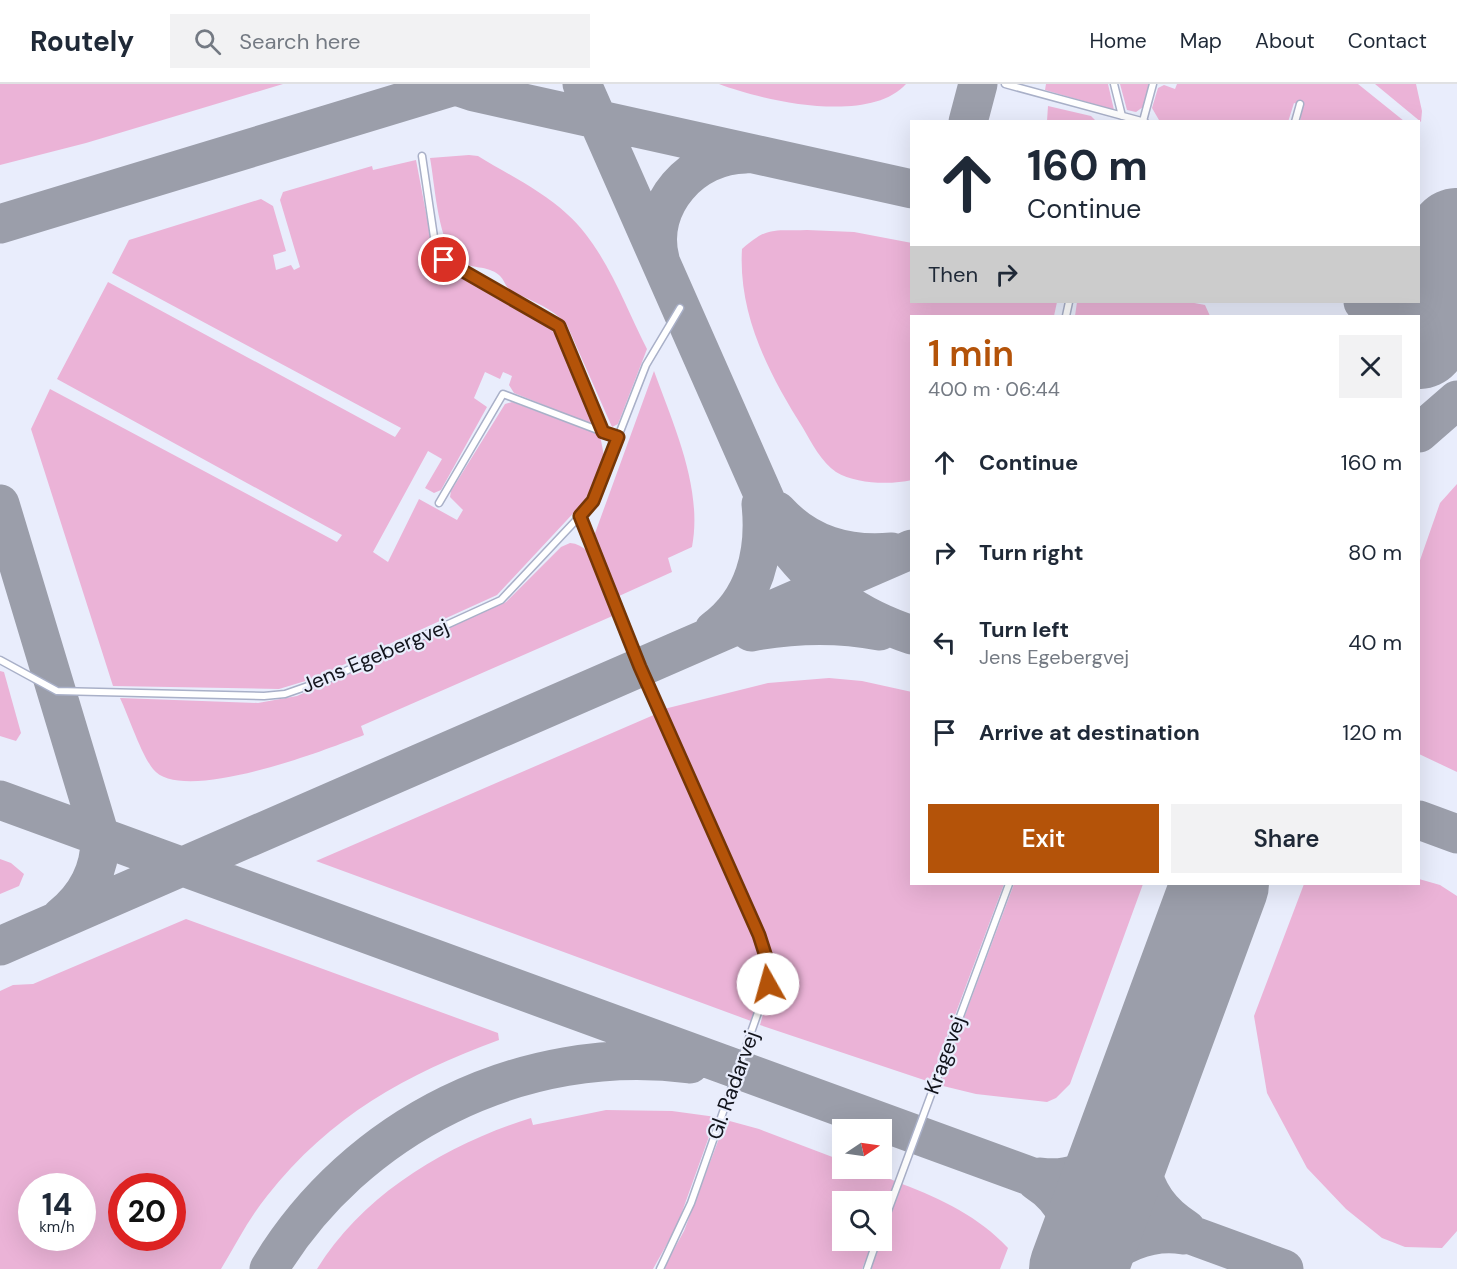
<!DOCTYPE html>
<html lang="en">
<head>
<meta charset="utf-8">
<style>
  :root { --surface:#fff; --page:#f2f2f3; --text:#1f2937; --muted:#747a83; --line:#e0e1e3; --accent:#b45309 }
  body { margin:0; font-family:"DM Sans",sans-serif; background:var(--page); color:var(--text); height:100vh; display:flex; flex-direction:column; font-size:22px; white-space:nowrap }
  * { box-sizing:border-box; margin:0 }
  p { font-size:20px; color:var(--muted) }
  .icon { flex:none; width:33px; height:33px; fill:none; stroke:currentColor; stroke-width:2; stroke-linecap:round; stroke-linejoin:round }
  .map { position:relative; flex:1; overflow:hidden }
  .details { position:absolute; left:910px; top:231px; width:510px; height:570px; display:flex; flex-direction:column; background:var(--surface); border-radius:0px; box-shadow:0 6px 24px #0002 }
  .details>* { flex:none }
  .banner { position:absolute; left:910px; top:36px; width:510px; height:183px; border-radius:0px; box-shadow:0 6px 24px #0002; background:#fff; color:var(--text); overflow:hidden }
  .needle { width:39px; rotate:77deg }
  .controls { position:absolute; left:832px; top:1035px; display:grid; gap:12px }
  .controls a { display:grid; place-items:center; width:60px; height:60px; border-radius:0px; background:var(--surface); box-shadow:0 6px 24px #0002; font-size:30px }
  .speed { position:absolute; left:18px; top:1089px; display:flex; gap:12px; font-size:30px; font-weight:700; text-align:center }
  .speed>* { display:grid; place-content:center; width:78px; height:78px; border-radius:50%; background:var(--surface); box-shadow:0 6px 24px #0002; line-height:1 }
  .speed small { font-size:15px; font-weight:400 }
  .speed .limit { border:9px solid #d22; background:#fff; color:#111 }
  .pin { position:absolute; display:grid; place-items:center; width:51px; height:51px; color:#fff; margin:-26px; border:3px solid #fff; border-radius:50%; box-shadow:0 2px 6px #0007 }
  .me { position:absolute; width:66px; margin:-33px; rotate:353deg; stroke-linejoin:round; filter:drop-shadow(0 0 4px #0008) }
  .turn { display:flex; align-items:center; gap:21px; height:126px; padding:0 18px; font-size:27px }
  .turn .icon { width:78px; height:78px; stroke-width:2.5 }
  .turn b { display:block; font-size:42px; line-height:51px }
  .then { display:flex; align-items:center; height:57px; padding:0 18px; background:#0003; gap:12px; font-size:22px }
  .round { display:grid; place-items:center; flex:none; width:63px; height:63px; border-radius:0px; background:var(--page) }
  .summary { display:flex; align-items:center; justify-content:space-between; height:102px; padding:0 18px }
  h1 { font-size:36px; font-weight:600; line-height:45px; color:var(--accent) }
  .primary-button { display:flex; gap:12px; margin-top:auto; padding:12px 18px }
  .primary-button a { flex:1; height:69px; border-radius:0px; background:var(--accent); color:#fff; font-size:24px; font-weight:600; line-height:69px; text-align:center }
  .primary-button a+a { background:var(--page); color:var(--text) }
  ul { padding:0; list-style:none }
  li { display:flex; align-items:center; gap:18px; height:90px; padding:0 18px }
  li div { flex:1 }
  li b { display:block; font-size:22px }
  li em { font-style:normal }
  header { display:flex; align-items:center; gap:36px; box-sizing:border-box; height:84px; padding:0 30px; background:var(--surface); border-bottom:2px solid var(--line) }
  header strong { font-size:28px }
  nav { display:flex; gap:33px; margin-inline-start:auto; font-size:21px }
  .search { width:420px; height:54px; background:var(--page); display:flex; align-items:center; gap:15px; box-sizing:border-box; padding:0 21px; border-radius:0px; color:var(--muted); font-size:22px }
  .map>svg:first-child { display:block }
  .green { fill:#ebb3d7; fill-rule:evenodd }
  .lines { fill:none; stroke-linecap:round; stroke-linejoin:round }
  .taxiway { stroke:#9b9eaa; stroke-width:39 }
  .runway { stroke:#9b9eaa; stroke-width:98 }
  .lane-casing { stroke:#a9b0c8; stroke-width:9 }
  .lane { stroke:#fff; stroke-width:6 }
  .route-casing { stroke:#753606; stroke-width:15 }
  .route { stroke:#b45309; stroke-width:10 }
  .labels { text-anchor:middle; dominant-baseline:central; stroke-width:4.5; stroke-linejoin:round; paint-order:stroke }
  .street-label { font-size:21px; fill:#12141c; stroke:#e9edfc }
</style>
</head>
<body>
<header>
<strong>Routely</strong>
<div class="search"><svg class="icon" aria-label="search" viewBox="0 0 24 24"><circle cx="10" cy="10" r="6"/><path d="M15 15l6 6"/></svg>Search here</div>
<nav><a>Home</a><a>Map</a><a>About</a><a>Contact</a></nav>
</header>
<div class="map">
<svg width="1457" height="1185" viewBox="0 0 1457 1185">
  <rect width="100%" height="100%" fill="#e9edfc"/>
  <path class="green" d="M0,0H283L86,59L0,81Z
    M719,0H906C869,41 764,17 719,0Z
    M1046,0H1108L1114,26L1045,6Z
    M1120,0H1150L1143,23L1136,28L1127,26Z
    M1177,0H1358L1404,37H1300L1303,22L1294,19L1288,38L1159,36L1152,24L1158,4L1164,1L1175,5Z
    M1375,0H1416L1422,27L1421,38Z
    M1048,22L1091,32L1096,37H1047Z
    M469,71L478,72C507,90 541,106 567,130C605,164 624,220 647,265L618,340L612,343L567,241C553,224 532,217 513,208C505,204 505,196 499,191C487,181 471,185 460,178C438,164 435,100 430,74Z
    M416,76L434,171L452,188L546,240L556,251L596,342L514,309L509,301L512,292L503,288L500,295L485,288L474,314L487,323L441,406L434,409L425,404L442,375L428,367L373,468L388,478L419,415L457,436L463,426L450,413L451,407L505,320L512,318L600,351L604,372L594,402L580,422L497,511L312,595L279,605L113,602L31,345L50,305L337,458L342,451L57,295L108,198L395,353L401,344L112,189L129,156L261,115L273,122L286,167L273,171L276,186L291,181L294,186L300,183L280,116L283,108L372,82L373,86Z
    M807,146L854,148L912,159V218H1057L1054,232H912V396C890,401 856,400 836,388C822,379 811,358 803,344C769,290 738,231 742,165C768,142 773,147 807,146Z
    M1077,218H1189L1205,221L1210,232H1075Z
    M654,287C674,342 703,405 692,463L668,474L672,488L619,512L594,452Z
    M1457,400V688L1419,670V479L1440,419Z
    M570,459C598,461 607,507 617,530L361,642L364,651C328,665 182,722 153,685C141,670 129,633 120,614L258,619L297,612L506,518L561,463Z
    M0,587L4,588L21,649L16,657L0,652Z
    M829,594L862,597L912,608V800H1004L930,998L760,941L775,888L771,872L664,625L768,599Z
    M656,630L757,858L765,895L751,937L316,777Z
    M0,775L11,779L24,790L19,802L0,810Z
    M1419,795L1440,801L1457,812V1147L1442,1164L1405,1163L1382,1154L1346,1125L1307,1084L1267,1009L1254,932L1304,800H1419Z
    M1014,800H1143L1070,1000L1056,1014L1047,1018L976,1010L939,1001Z
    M186,835L498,949L499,956C406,990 330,1032 267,1112C249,1134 236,1160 221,1185H0V907L13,901L33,900ZM32,1102H82V1154H32ZM122,1102H172V1154H122Z
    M606,1026L672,1027L716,1033L677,1142L653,1185H317C364,1109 448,1060 531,1034L533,1041Z
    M726,1036L759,1045L843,1077V1084L863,1085L895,1097L882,1131V1118H843V1156L873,1157L862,1185H663L684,1147Z
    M902,1100C942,1115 979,1133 1008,1164L1000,1185H871Z"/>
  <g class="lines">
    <path class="taxiway" d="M450,0L474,8L912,105
      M582,0L785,460C822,507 855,532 912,551
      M968,38L978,0
      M0,140L461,0
      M660,175C646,121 693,70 746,70
      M1419,201L1431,193L1450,172
      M1363,218L1376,232
      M1414,218L1429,225L1457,252
      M1419,349L1457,316
      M0,420L100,752C101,785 86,813 61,833
      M777,427C808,461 847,472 892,468
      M714,546C755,516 766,468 761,420
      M751,548C794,540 837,539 880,547
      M0,716L1284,1185
      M1419,736L1457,750
      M0,862L912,465
      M1149,997C1134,1053 1129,1110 1186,1145
      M1040,1093C1093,1100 1116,1065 1136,1023
      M1036,1097C1066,1116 1082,1150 1074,1185
      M269,1185C355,1042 523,958 690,980
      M1091,1185C1115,1161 1149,1145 1184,1151"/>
    <path class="runway" d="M1419,256L1457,153
      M1078,1185L1220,800"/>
    <g class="lane-casing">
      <path id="lane" d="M1005,0L1145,38
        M1114,0L1122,32
        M1143,37L1153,0
        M1295,38L1300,20
        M422,72L434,153L444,175L559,242L603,348L618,353
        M1066,232L1069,218
        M439,419L503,310L603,348
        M0,576L57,607L264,612L285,610L328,595L501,516L580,432
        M882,1143L1009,800
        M660,1185L691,1119L768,900L767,876L759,851L641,583L580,432L593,417L646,281L680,224
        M867,1185L877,1156"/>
    </g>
    <use href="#lane" class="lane"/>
  </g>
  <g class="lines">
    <g class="route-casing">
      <path id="route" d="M444,176L559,242L603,348L618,353L593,417L580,432L640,583L759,851L767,876L768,900"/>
    </g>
    <use href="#route" class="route"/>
  </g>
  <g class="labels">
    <g class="street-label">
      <text transform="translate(375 572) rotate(-23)">Jens Egebergvej</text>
      <text transform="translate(945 971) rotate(-70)">Kragevej</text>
      <text transform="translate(733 1001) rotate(-70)">Gl. Radarvej</text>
    </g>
  </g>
</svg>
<div class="controls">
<a><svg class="needle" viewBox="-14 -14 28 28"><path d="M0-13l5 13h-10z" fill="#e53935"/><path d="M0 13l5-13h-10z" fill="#747a83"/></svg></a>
<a><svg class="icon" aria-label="search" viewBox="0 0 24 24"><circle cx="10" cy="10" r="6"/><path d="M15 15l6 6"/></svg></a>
</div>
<div class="speed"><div>14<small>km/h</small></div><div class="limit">20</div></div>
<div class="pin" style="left:444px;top:176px;background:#d93025"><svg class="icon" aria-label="arrive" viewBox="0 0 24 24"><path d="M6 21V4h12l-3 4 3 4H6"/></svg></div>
<svg class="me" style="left:768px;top:900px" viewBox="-20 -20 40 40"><circle r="19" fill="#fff"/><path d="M0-13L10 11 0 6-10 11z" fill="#b45309"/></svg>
<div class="banner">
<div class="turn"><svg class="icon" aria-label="ahead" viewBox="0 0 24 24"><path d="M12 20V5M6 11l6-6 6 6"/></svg><div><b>160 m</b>Continue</div></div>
<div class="then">Then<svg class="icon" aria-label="right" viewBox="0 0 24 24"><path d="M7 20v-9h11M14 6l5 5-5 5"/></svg></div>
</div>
<section class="details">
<div class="summary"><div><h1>1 min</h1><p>400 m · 06:44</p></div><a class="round"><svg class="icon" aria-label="close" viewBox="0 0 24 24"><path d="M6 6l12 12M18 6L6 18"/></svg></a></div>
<ul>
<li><svg class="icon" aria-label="ahead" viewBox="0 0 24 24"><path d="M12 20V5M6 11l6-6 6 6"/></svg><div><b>Continue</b></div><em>160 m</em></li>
<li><svg class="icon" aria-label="right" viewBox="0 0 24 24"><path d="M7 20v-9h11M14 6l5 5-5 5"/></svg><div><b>Turn right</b></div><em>80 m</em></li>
<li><svg class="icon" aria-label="left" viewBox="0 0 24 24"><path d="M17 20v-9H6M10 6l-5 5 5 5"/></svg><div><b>Turn left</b><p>Jens Egebergvej</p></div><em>40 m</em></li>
<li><svg class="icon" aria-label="arrive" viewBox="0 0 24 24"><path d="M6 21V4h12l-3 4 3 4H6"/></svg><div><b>Arrive at destination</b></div><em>120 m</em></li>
</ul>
<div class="primary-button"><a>Exit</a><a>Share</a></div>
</section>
</div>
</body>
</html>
